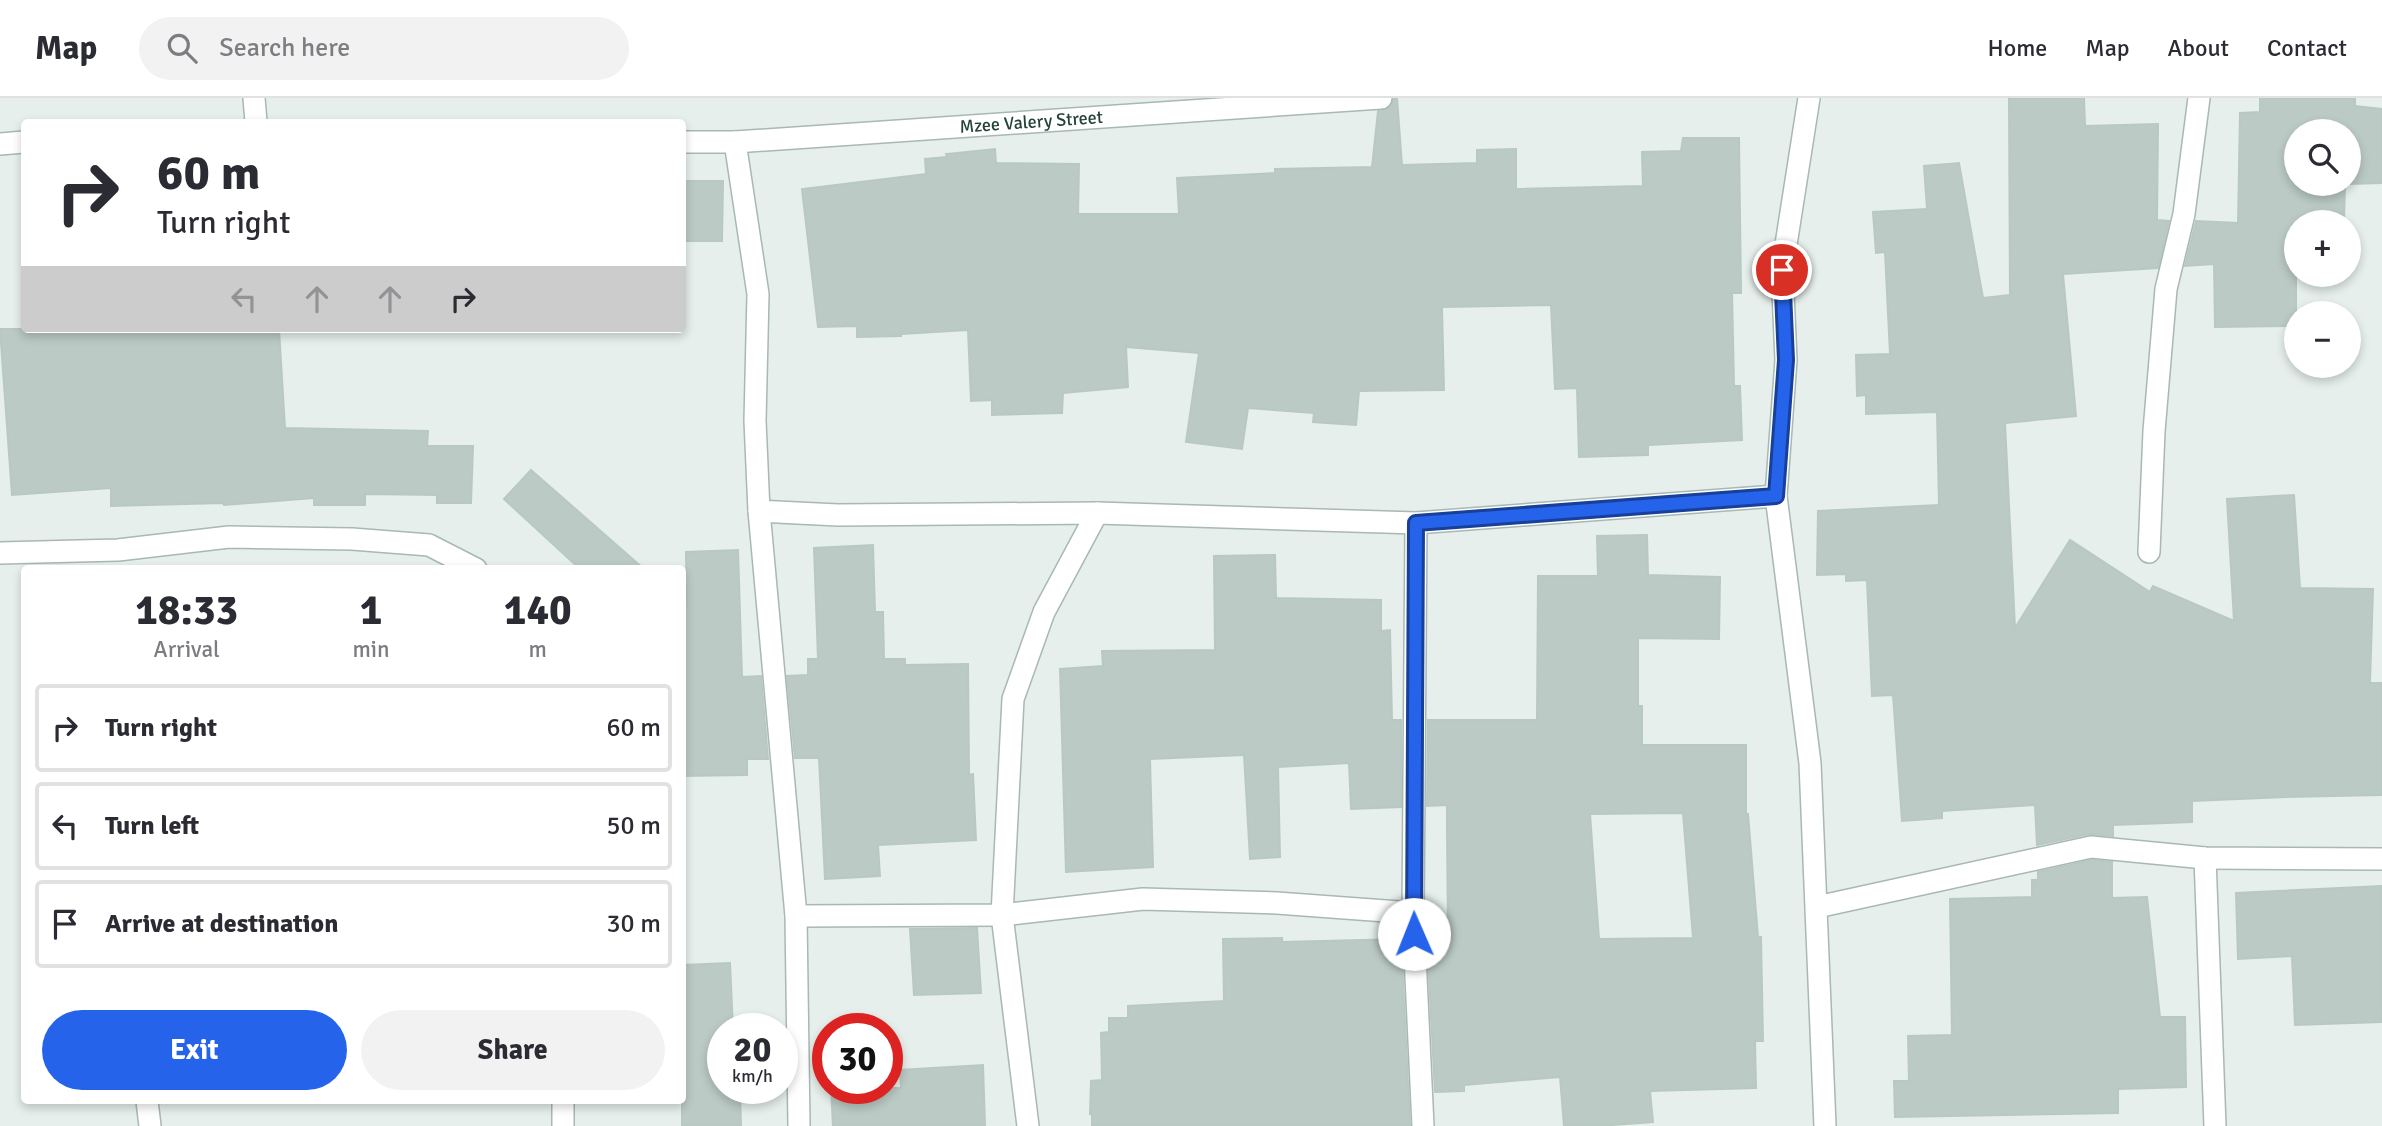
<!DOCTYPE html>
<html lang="en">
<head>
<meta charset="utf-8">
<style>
  :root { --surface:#fff; --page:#f2f2f3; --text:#2b2b33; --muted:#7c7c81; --line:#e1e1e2; --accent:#2563eb }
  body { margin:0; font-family:Signika,sans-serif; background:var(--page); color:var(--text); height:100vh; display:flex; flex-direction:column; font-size:26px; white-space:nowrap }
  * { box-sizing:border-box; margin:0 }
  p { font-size:23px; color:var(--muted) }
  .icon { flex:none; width:38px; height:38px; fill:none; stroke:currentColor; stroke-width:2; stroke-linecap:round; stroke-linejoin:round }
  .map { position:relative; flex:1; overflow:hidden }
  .panel { position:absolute; left:21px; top:467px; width:665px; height:539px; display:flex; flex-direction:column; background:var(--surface); border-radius:7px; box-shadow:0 4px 10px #0003 }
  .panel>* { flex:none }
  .top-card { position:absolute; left:21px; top:21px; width:665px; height:214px; border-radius:7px; box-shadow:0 4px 10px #0003; background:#fff; color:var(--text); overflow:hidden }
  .tools { position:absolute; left:2284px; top:21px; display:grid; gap:14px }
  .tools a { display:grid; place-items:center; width:77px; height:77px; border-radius:50%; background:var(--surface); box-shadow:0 4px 10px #0003; font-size:35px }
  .speed { position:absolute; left:707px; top:915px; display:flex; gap:14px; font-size:35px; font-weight:700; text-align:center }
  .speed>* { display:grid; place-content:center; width:91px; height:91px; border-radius:50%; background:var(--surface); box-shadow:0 4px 10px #0003; line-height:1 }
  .speed small { font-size:18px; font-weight:400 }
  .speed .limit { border:10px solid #d22; background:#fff; color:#111 }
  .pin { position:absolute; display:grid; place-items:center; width:60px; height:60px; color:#fff; margin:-30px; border:4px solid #fff; border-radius:50%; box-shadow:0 2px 7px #0007 }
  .me { position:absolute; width:77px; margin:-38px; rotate:359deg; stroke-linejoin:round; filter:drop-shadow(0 0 5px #0008) }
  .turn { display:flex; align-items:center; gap:24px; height:147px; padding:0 21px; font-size:32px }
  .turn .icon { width:91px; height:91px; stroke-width:2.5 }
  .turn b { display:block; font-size:49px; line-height:60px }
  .lanes { display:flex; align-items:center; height:66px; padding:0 21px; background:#0003; justify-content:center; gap:35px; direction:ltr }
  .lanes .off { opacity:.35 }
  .eta { display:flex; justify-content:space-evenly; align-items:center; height:119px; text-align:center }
  .eta b { font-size:42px; font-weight:700; line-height:49px }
  .button { display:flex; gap:14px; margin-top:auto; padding:14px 21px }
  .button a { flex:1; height:80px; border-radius:42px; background:var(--accent); color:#fff; font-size:28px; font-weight:700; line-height:80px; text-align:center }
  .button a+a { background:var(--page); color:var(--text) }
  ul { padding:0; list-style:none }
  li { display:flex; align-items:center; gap:21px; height:88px; margin:0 14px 10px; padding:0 7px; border:4px solid var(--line); border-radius:7px }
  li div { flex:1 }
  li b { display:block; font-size:26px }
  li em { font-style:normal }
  header { display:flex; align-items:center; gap:42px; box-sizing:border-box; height:98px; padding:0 35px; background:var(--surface); border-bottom:2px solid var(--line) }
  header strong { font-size:33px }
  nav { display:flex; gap:38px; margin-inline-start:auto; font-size:24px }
  .search { width:490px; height:63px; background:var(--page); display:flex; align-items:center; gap:18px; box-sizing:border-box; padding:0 24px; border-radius:38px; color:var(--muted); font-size:26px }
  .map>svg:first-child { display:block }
  .building { fill:#bbcac4; stroke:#b8c9c2; stroke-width:2; fill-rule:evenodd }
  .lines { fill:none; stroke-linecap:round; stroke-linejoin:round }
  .street-casing { stroke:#a8b8b2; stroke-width:24 }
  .street { stroke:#fff; stroke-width:21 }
  .route-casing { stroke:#184099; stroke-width:18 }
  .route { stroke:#2563eb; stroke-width:12 }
  .labels { text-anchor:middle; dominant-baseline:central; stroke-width:5; stroke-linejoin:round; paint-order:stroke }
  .street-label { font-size:18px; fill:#24423a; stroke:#f7fbf9 }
</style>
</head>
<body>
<header>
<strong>Map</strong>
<div class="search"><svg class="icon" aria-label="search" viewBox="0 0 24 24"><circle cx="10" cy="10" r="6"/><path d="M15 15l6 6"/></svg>Search here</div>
<nav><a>Home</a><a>Map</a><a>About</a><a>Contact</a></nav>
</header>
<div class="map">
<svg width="2382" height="1028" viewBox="0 0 2382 1028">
  <rect width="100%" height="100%" fill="#e6efeb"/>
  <path class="building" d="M1394,0H1397L1402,67L1477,65V52L1516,51V91L1643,88L1642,54L1681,53L1683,40H1739L1741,195H1732L1734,288H1740L1742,342L1648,347V357L1579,359L1577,290L1555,291L1551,207L1442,209L1444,292L1359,293L1356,327L1313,324L1314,315L1248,310L1242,351L1186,344L1199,255L1126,249L1128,289L1063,295L1062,315L992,317V302L971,303L968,232L901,236V238L857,239V228L818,229L802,91L926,76L925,61L947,59L946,56L995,51L996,65L1079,66L1078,116H1179L1177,80L1275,75V71L1372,69L1378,13L1389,10Z
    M2009,0H2084L2085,28L2158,26L2157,122L2169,123L2158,170L2063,176L2076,318L2005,325L2015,530L2070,442L2150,494L2153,488L2234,523L2227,401L2294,397L2300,490L2373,491L2370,585H2382V697L2286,699L2192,703V724L2113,727V738L2089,736L2037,747L2035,707L1942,713V720L1902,723L1893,597L1872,598L1867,482L1846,483V476L1817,477L1818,413L1939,407L1937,314L1866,316V297L1857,298L1856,257L1890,256L1885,154L1876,155L1873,114L1927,111L1924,68L1959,65L1983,200L2010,197Z
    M2260,0H2355V8L2382,11V85L2348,86V33H2296V86H2347H2345L2344,124H2296V228L2215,229L2214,166L2185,168L2196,123L2238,125L2240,15L2260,14Z
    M682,83H723L722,143H682Z
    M0,231H279L285,330L428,333L427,348H473L471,405H437V397L365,396V407H314V400L224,407L223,405L111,408V390L12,397Z
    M531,372L644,471H580L504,401Z
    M1647,437L1648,477L1720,479L1719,541L1638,540V608H1642V647H1746V716H1748L1758,839H1761L1763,943H1755L1756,990L1650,993L1653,1024L1599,1028H1564L1560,979L1464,987V993L1435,994L1427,840H1448L1447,728V707L1427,708L1428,622H1537L1538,478H1598L1597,438ZM1683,715L1693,840L1599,841L1590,716Z
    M873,447L875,514H883L884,561H905V567L968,566L969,677L973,676L976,742L878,747L880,778L825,781L819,660H795L787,578L808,577V561H818L814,450Z
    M738,452L742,579L761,578L768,661H747V677L682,678V504L687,508L686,454Z
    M1275,457L1276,500L1381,502V533L1390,532L1392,622H1401V709L1351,711L1349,665L1278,669L1280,759L1250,761L1244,657L1150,661L1153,769L1066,774L1060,571L1103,568L1102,553L1215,552L1214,458Z
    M2092,762L2112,764V800L2147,799L2160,919H2185L2186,989L2118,991V1015L1895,1019L1894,983H1909L1908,938L1952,937L1950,801L2032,799V782H2038V774Z
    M2381,788L2382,924L2295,927L2292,858L2238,861L2236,795Z
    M977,830L981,895L914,897L910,831Z
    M1282,840V844L1401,841L1410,1028H1092V1016H1090L1091,983L1102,982L1101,935L1109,934V920H1128V908L1224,903L1223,841Z
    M730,865L733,931H723V990H740L741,1028H682V867Z
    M983,967L985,1028H833L831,990H901L900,972Z"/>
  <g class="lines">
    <g class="street-casing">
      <g id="street">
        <path d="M254,0L256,24"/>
        <path d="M1809,0L1782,172L1786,262L1776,398L1810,665L1825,1028"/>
        <path id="s1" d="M682,44H735L1381,0"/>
        <path d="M735,44L758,196L755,323L759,413L796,818L799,1028"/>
        <path d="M0,46L24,44"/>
        <path d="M759,413L838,417L1097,415L1416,425L1776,398"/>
        <path d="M2149,454L2154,333L2166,191L2184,116L2199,0"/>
        <path d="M0,455L118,452L229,439L352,441L429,447L476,471"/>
        <path d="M2205,760L2215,1028"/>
        <path d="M1817,809L2091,749L2205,760L2382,761"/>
        <path d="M1413,815L1416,425"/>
        <path d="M796,818L1002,817L1143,801L1277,805L1413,815L1423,1028"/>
        <path d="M147,1003L150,1028"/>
        <path d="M563,1028V1003"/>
        <path d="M1028,1028L1002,817L1013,601L1044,514L1097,415"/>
      </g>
    </g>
    <use href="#street" class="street"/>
  </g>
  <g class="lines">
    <g class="route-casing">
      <path id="route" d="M1414,836L1416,425L1776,398L1786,262L1782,172"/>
    </g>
    <use href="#route" class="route"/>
  </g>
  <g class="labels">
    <g class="street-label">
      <text stroke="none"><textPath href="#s1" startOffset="350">Mzee Valery Street</textPath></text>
    </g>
  </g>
</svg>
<div class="tools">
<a><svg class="icon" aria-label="search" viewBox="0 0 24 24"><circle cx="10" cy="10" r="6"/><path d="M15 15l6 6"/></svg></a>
<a>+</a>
<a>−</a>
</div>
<div class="speed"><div>20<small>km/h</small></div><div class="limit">30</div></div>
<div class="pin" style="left:1782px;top:172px;background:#d93025"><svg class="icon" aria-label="arrive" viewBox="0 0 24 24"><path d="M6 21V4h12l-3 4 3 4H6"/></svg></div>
<svg class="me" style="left:1414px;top:836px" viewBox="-20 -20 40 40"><circle r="19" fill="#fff"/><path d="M0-13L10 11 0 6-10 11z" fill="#2563eb"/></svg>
<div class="top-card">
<div class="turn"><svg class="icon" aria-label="right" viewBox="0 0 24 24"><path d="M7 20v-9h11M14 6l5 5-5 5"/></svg><div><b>60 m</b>Turn right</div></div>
<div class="lanes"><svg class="icon off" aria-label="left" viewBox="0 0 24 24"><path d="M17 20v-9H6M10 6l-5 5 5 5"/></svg><svg class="icon off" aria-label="ahead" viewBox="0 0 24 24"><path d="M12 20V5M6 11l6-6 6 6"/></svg><svg class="icon off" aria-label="ahead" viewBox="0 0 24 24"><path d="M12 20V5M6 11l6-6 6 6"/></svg><svg class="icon" aria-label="right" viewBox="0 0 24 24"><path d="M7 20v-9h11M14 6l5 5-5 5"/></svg></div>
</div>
<section class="panel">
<div class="eta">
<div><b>18:33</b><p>Arrival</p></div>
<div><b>1</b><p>min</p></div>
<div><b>140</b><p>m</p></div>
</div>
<ul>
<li><svg class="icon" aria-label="right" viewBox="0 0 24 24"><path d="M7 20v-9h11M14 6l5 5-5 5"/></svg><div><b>Turn right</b></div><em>60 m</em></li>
<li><svg class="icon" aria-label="left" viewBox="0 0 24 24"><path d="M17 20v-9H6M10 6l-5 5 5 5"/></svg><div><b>Turn left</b></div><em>50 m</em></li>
<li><svg class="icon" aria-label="arrive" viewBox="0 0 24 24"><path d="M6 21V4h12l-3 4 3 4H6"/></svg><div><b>Arrive at destination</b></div><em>30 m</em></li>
</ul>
<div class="button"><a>Exit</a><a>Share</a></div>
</section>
</div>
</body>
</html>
